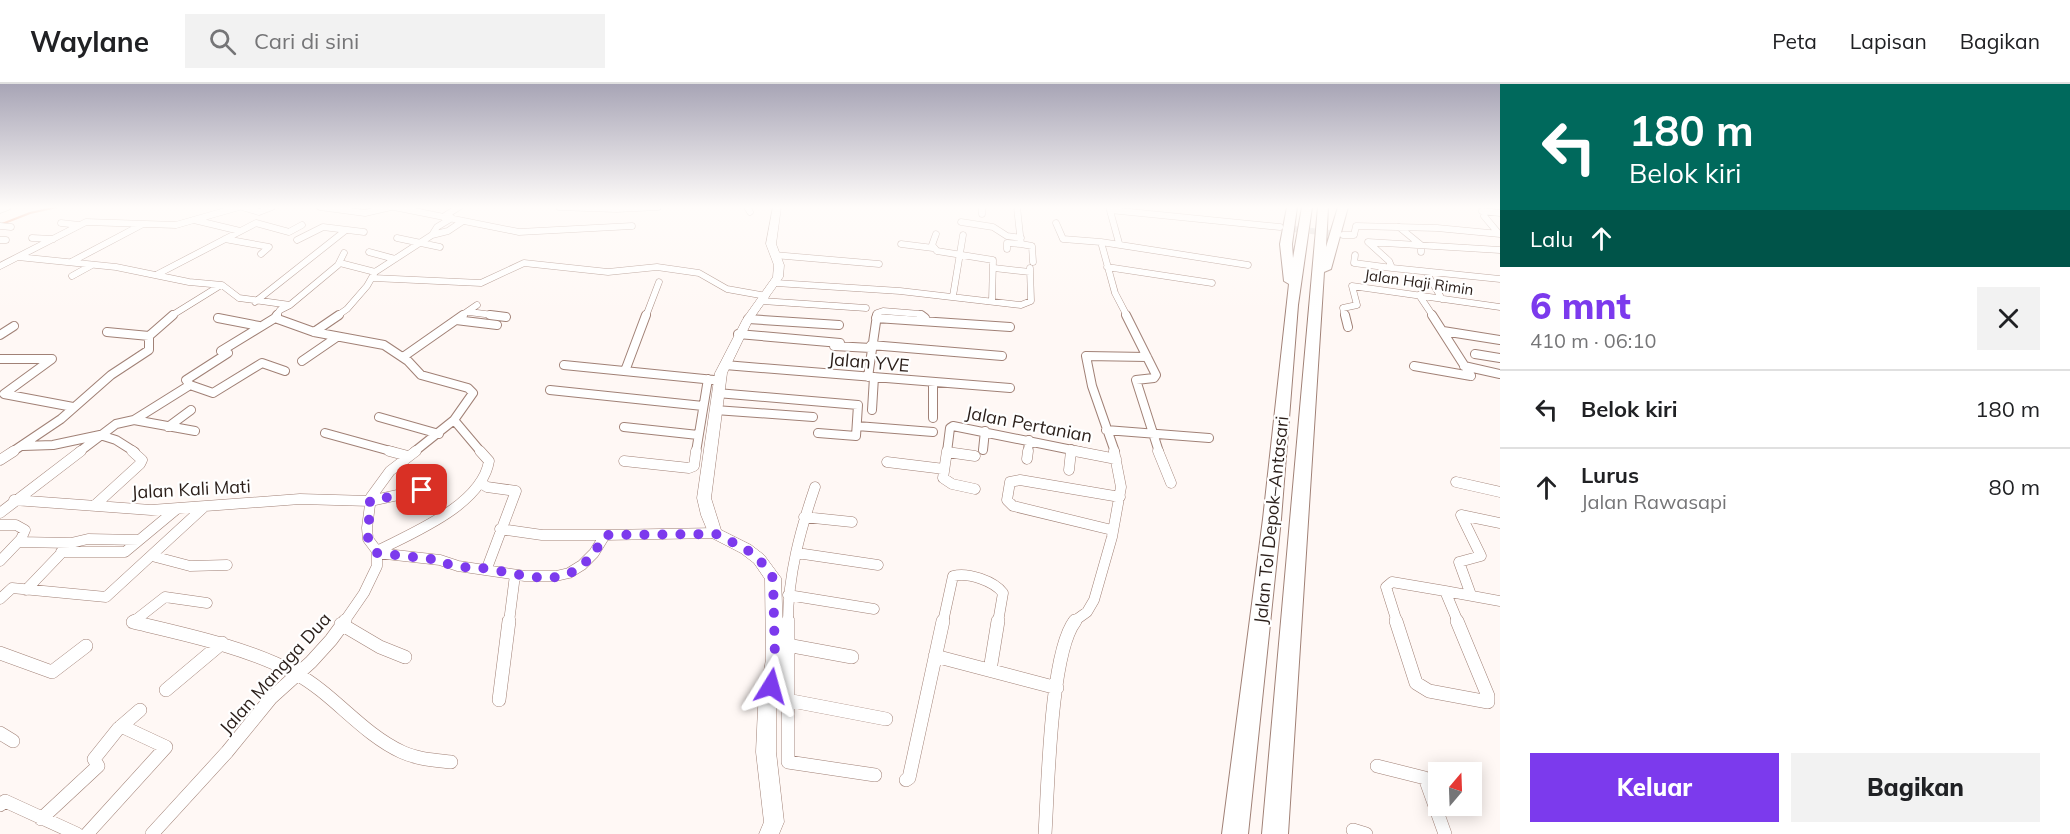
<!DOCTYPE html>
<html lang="id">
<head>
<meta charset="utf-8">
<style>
  :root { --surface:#fff; --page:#f2f2f2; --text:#202124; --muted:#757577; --line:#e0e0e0; --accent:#7c3aed }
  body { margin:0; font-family:Mulish,sans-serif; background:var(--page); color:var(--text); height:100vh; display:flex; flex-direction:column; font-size:22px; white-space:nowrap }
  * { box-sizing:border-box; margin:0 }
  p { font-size:20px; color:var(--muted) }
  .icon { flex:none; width:33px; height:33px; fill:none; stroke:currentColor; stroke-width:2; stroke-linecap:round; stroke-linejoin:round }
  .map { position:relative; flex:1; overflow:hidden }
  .panel { display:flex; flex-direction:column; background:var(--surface); width:570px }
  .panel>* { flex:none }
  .banner { background:#00695c; color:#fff; overflow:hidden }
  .needle { width:39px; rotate:19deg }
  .buttons { position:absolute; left:1428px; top:678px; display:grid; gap:12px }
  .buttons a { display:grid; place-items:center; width:54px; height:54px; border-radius:0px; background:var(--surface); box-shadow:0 3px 15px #0003; font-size:30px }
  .pin { position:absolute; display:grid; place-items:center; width:51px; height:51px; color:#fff; margin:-26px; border-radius:12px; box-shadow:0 3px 9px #0006 }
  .me { position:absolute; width:66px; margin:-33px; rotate:8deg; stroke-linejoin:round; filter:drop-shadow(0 0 4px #0008) }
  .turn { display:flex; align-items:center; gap:21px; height:126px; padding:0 30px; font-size:27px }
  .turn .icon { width:78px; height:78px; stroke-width:2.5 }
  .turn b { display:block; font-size:42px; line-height:51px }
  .then { display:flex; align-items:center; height:57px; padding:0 30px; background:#0003; gap:12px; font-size:22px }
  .round { display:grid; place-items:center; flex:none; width:63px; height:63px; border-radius:0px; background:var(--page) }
  .summary { display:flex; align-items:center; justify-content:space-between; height:102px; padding:0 30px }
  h1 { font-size:36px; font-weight:800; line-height:45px; color:var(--accent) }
  .button { display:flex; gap:12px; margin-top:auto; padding:12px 30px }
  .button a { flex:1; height:69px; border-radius:0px; background:var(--accent); color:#fff; font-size:24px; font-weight:800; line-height:69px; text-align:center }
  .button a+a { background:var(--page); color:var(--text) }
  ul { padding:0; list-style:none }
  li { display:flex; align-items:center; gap:18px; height:78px; padding:0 30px; border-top:2px solid var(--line) }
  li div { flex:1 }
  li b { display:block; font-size:22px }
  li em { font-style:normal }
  header { display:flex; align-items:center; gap:36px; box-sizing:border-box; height:84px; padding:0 30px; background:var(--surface); border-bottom:2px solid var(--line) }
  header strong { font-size:28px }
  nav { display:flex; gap:33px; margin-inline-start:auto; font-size:21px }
  .search { width:420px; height:54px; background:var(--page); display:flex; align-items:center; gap:15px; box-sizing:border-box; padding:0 21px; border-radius:0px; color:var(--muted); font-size:22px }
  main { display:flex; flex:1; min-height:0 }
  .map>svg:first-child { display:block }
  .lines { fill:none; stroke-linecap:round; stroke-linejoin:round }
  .stream { stroke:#e88f6c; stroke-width:2 }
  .street-tunnel { stroke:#dfd7d4; stroke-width:6; stroke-dasharray:6 3; stroke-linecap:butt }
  .street-far3-casing { stroke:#a18176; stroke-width:7 }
  .street-far2-casing { stroke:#a18176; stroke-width:10 }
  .street-far1-casing { stroke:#a18176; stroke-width:11 }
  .street-casing { stroke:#a18176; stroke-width:14 }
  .secondary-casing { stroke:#a18176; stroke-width:1 }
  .highway-casing { stroke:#a18176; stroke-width:2 }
  .street-far3 { stroke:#fff; stroke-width:6 }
  .street-far2 { stroke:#fff; stroke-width:8 }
  .street-far1 { stroke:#fff; stroke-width:10 }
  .street { stroke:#fff; stroke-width:13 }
  .secondary { fill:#fff; fill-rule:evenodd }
  .highway { fill:#fff; fill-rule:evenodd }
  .route { stroke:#7c3aed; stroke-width:10; stroke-dasharray:0 18 }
  .labels { text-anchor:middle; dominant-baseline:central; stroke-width:4.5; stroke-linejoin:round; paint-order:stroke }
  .far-street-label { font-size:15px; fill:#2a1e19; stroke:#fff }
  .street-label { font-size:18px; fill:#2a1e19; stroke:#fff }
</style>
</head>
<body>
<header>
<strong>Waylane</strong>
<div class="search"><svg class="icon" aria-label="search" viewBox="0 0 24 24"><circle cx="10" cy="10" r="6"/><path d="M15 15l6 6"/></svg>Cari di sini</div>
<nav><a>Peta</a><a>Lapisan</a><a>Bagikan</a></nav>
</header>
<main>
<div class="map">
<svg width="1500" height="750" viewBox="0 0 1500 750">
  <rect width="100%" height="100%" fill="#fff8f5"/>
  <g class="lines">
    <path class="stream" d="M2,140L30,129L57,123"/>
    <path class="street-tunnel" d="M1283,144L1340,150"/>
    <g class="street-far3-casing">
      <path id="street-far3" d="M242,123L259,128L272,123
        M320,123L365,129L391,123
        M394,123L519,148L632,142
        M559,123L616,125L658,123
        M747,123L750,128
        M982,123V130
        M1017,123L1021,160L1032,162L1033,178
        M1109,123L1119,159
        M0,126L8,123
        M1110,126L1280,143
        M1482,127L1500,129
        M1484,132L1499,150
        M443,133L459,123
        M194,136L240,147
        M961,138L993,143L1007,152L1021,154
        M61,139L79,141
        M1056,139L1063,155L1101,158
        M0,142L11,143
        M1399,143L1421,161V168
        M936,150L932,161L937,167L993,176L992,217
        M432,151L437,143L452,134
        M1343,151H1354L1356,142L1437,144L1500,150
        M32,154L53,155
        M397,154L440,163
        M225,155L269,163L261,170
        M0,156H6
        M297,156L323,143L364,148
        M901,160L933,164
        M1007,165V159L1021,160
        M1500,166L1368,158L1389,177L1392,184L1500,195
        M369,168L395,175
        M774,171L879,180
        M1355,171L1354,179L1392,184
        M18,173L116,183L189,198L222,201L239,214L290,221L280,226L276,232
        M71,178L143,140
        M340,179L375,188
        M0,182L86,138L176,141L239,123
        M1107,183L1212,199
        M994,184L1030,188
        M1426,188L1442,215
        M156,191L256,139L289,148L302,141
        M72,192L92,181
        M373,194L481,199L524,179L608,188L657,183L699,189L727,205L766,212
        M776,199L900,207L1021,221L1031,217L1030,184
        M1419,211L1433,232
        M953,212L963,151
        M761,217L866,224
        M255,218L346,146
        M290,221L338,181L344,169
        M469,228L501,232
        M171,232L221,201
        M337,232L347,225L367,202L375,188L432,151L448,147L463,137
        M461,232L477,221
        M646,232L659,198
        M876,232L877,229L883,227L920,230L923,232
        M1127,232L1115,209L1101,158L1248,181
        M1345,232L1343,224L1357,221L1352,202L1500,223"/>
    </g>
    <g class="street-far2-casing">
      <path id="street-far2" d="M277,231L275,234L314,248L384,261L408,277L421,291L468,304L473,309L454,336L414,368
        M490,231L506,233
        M921,231L925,234
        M1126,231L1156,291L1154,294L1136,296L1159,368
        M1345,231L1348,243
        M1432,231L1471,292
        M218,234L259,242
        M876,234L1010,243
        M748,235L839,241
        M456,236L497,241
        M1443,247L1500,256
        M107,248L149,252
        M314,248L339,231
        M738,250L840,259
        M0,251L14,242
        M871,261L1002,272
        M834,262L871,264
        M1475,270L1500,274
        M403,273L463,231
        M0,275H52L4,310L73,323
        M302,277L337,253
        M564,281L714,296
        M725,281L1010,304
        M1414,282L1471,292
        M1464,282L1500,290
        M625,287L646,231
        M868,293L877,231
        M933,298V334
        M190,301L186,296L228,269L221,267L275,234
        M550,306L703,322
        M717,309L858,321L856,352L818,349
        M715,326L813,333
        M872,326L874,293
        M379,333L439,350
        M134,336L195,347
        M454,336L481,368
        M857,342L933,348
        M168,343L191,326
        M624,343L698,351
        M1106,346L1209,354
        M325,349L394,368
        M23,362L53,361L100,351L116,356L135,368
        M983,366L985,347
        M12,368L61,335L111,291L149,266V252L173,231
        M79,368L116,340L134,336L190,301L213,309L262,279L285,287
        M696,368L708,295
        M947,368L950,344L953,342L1082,368
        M1028,368L1029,356
        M1071,368V365
        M1115,368L1092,302L1086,272L1147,273"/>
    </g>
    <g class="street-far1-casing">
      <path id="street-far1" d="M389,367L408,372
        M947,367L943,394L952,400L975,405
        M1075,367L1116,375
        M1158,367L1171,399
        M947,368L975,372
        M1027,375L1028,367
        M0,376L14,367
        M624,377L689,384L694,382L696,367
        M887,378L944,385
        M1069,386L1071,367
        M1456,398L1500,408
        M481,399L487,403L516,407L487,484
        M14,416L151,426L300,415L370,417L435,403
        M94,422L140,380L142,376L132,367
        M0,429L81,367
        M804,433L852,438
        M0,441H16L25,446L21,455L0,477
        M500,445L542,451H605
        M1112,446L1013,422L1007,416L1010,398L1020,396L1120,413
        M19,458L71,459
        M377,467C412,449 482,421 489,377L480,367
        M61,468H125L178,424
        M377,469L440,476L458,482L525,492H556L569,489L582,481L594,469L605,451L715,449
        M797,469L878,481
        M152,472L190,482L227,481
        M26,506L71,459L88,455L139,456
        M1445,507L1500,517
        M1445,507L1458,538
        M788,511L874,525
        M1471,511L1459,478L1481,472L1461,431L1500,439
        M0,515L12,504L106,513L204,423
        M133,538L165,513L207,519
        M344,538L364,509L377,482V467L368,455L367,444L371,413L390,387L416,367
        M509,538L515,491
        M788,538C788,491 800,447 815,403
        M943,538L953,492C968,488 994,497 1003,509L998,538
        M1073,538L1087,528L1094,516L1112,453L1121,403L1114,367
        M1397,538L1386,503L1392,498L1445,507"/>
    </g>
    <g class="street-casing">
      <path id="street" d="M135,537L133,538C188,551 245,563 295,589C334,610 361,649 402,668C417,675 434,676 451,678
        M788,537V678L875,691
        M1396,537L1416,599L1429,607L1488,618V612L1457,537
        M341,540L380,563L405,573
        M787,561L852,573
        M0,569L52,588L86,562
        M935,572L1057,604
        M990,586L998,537
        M166,606L222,559
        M499,616L509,537
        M787,616L886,635
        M0,649L13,657
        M1377,682L1425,694L1445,750
        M906,696L909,694L943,537
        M0,721L5,717L77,750
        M41,735L98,682L94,675L118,645L140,626
        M1353,746L1366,750
        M87,750L166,663L121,642
        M152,750L227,668L271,614L311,578L331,556L345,537
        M1045,750C1048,705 1050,569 1075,537"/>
    </g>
    <g class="secondary-casing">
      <path id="secondary" d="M773,123H781L776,160L784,181L783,193L753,235L727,289L711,414L721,446L751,461L764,471L781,494L784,575L776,624V668L784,738L779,750H759L764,738L756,668L758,624L766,575L765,495L754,479L741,469L710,453L701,431L697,414L715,289L743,235L773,193L774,181L766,160Z"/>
    </g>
    <g class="highway-casing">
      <path id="highway" d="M1287,123H1297L1292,160L1293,174L1302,123H1312L1298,221L1281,435L1248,750H1222L1263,435L1289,200L1284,197L1280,160Z
        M1318,123H1328L1326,163L1338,123H1348L1331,185L1324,188L1288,750H1262Z"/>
    </g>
    <use href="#street-far3" class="street-far3"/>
    <use href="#street-far2" class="street-far2"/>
    <use href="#street-far1" class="street-far1"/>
    <use href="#street" class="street"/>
    <use href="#secondary" class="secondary"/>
    <use href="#highway" class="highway"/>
  </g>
  <linearGradient id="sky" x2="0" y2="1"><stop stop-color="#a8a5b6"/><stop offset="0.54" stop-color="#fffcfa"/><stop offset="1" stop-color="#fffcfa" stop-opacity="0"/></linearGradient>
  <rect width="1500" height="228" fill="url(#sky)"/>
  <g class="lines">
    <path class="route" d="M422,406L370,417L368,455L377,469L440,476C455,486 472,482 489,485C544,495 574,508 605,451L716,450L746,465L759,475L773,494L775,575L771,602"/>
  </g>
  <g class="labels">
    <g class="far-street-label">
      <text transform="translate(1419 198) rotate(8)">Jalan Haji Rimin</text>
    </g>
    <g class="street-label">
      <text transform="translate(869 278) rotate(5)">Jalan YVE</text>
      <text transform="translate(1029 340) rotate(11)">Jalan Pertanian</text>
      <text transform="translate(191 405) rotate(-3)">Jalan Kali Mati</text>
      <text transform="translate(1271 436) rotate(-84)">Jalan Tol Depok–Antasari</text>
      <text transform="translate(275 589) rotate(-48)">Jalan Mangga Dua</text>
    </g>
  </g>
</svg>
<div class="buttons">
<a><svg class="needle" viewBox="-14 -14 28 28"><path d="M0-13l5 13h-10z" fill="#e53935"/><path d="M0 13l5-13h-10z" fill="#757577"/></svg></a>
</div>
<div class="pin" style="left:422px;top:406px;background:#d93025"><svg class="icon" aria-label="arrive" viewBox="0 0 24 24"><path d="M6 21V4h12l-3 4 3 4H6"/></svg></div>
<svg class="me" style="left:771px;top:602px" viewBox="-20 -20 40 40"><path d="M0-17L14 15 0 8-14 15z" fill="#7c3aed" stroke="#fff" stroke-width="4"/></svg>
</div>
<section class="panel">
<div class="banner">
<div class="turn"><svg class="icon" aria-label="left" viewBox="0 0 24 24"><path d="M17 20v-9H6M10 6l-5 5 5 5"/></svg><div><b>180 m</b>Belok kiri</div></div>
<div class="then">Lalu<svg class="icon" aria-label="ahead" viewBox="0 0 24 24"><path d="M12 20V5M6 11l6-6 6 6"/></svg></div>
</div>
<div class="summary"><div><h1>6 mnt</h1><p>410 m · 06:10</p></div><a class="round"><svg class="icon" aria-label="close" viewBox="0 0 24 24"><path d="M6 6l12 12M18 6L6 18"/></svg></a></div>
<ul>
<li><svg class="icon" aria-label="left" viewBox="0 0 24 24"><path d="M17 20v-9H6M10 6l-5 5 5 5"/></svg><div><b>Belok kiri</b></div><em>180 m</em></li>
<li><svg class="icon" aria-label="ahead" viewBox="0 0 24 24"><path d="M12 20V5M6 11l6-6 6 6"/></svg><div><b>Lurus</b><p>Jalan Rawasapi</p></div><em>80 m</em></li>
</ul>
<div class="button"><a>Keluar</a><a>Bagikan</a></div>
</section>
</main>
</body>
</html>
